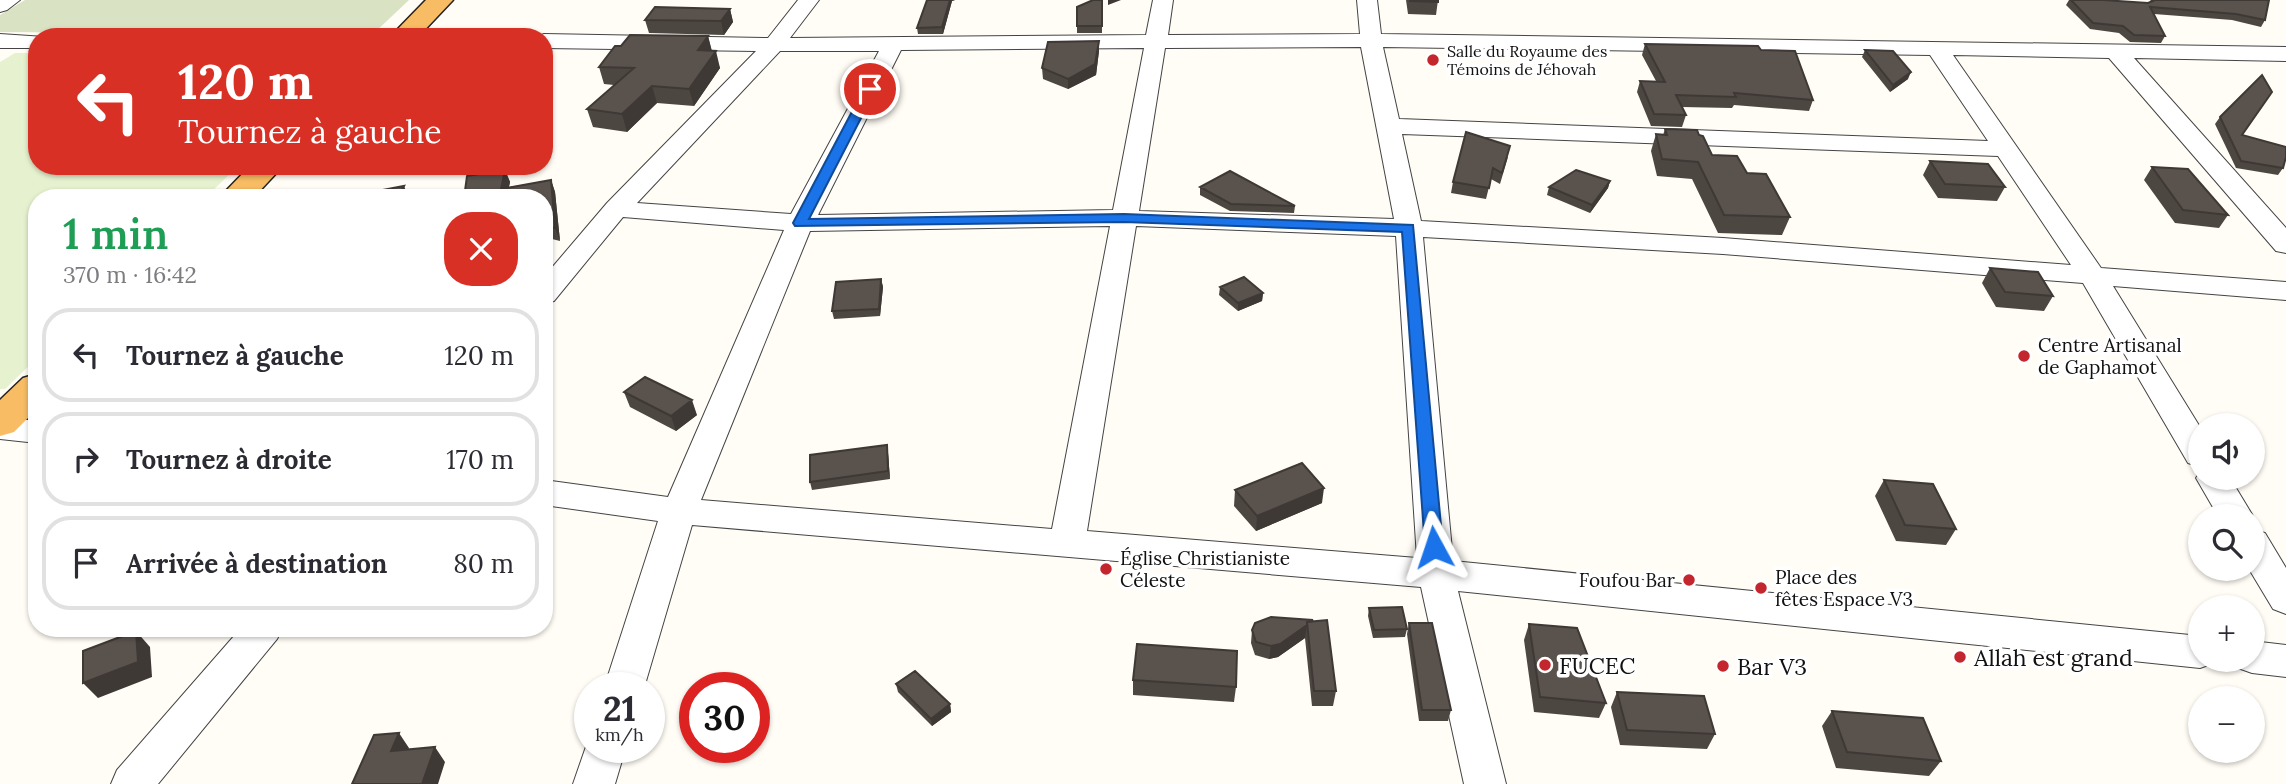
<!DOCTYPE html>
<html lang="fr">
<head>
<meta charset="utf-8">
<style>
  :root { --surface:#fff; --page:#f7f7f7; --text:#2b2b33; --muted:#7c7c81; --line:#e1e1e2 }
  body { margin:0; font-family:Lora,serif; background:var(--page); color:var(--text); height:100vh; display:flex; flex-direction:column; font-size:26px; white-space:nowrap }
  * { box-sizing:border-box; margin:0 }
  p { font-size:23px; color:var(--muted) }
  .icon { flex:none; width:38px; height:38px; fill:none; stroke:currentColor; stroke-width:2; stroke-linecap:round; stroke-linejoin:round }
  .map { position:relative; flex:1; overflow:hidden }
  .details { position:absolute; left:28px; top:189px; width:525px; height:448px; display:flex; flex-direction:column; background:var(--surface); border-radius:28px; box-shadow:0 2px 5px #0004 }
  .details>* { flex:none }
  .banner { position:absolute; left:28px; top:28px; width:525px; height:147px; border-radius:28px; box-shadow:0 2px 5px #0004; background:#d93025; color:#fff; overflow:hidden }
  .controls { position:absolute; left:2188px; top:413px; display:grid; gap:14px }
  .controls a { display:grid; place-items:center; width:77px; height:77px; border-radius:50%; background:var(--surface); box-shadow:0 2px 5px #0004; font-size:35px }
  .speed { position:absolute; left:574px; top:672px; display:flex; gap:14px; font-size:35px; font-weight:700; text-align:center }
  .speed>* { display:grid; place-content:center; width:91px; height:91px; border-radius:50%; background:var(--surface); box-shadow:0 2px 5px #0004; line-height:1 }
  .speed small { font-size:18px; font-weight:400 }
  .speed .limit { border:10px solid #d22; background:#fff; color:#111 }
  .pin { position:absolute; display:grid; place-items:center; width:60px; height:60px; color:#fff; margin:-30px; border:4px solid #fff; border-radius:50%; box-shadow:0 2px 7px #0007 }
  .me { position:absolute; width:77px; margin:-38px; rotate:355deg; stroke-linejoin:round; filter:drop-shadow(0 0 5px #0008) }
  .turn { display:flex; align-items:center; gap:24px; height:147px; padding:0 35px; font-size:32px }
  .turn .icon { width:91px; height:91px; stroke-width:2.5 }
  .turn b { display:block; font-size:49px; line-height:60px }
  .round { display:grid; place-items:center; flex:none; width:74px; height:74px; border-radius:28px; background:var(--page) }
  .overview { display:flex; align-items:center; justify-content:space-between; height:119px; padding:0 35px }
  h1 { font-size:42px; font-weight:600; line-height:52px; color:#1e9e55 }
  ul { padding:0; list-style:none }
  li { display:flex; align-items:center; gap:21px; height:94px; margin:0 14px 10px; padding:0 21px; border:4px solid var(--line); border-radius:28px }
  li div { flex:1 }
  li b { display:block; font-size:26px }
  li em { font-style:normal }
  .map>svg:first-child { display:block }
  .cemetery { fill:#d9e3c4 }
  .pitch { fill:#e6f2cf }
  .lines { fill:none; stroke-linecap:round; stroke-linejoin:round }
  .minor-casing { stroke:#444; stroke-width:2 }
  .trunk-casing { stroke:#222; stroke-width:3 }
  .minor { fill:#fff; fill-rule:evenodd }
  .trunk { fill:#f7bc64; fill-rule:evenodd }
  .wall { fill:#4d4742 }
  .shaded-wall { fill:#3f3936 }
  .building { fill:#5a524d; stroke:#3f3936; stroke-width:2 }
  .route { fill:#1a73e8; stroke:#114b97; stroke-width:2 }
  .poi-dot { fill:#c4262e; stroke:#fff; stroke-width:2.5 }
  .labels { text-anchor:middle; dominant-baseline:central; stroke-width:7; stroke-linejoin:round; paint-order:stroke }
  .far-poi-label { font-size:16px; fill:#111; stroke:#fff; text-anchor:start }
  .poi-label { font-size:19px; fill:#111; stroke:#fff; text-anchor:start }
  .near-poi-label { font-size:23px; fill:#111; stroke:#fff; text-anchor:start }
</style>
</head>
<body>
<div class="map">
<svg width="2286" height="784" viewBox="0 0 2286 784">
  <rect width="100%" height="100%" fill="#fffdf5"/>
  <path class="cemetery" d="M25,0H409L372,35L0,32V15Z"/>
  <path class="pitch" d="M15,53H37V166H238L205,198H37V358L5,389H0V62Z"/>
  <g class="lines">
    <g class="minor-casing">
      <path id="minor" d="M0,0H20L7,10L0,12Z
        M798,0H819L790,38L1146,35L1153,0H1173L1168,35L1360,34L1357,0H1377L1381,34L2286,47V61L2134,58L2286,228V253L2276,251L2109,58L1953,55L2101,268L2286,282V300L2113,286L2200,427V467L2188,463L2083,283L1723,254L1423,237L1453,561L2200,636V660H2215L2214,663L2200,668L1458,591L1506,784H1464L1421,587L692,525L644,688H604L658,521L544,505V480L668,497L784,230L623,217L554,301L544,304V277L607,203L756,51L544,48V37H536L544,34L768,38ZM1361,47L1394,219L1139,211L1165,48ZM1383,47L1930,55L1988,141L1399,119ZM1144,48L1113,210L818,215L901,50ZM780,51H879L791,214L637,203ZM1402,134L1998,156L2071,265L1723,238L1421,221ZM1110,226L1052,529L701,500L810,231ZM1136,226L1396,236L1417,558L1087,531Z
        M0,34L45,37H37V48H0Z
        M0,417L37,421V443L0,439Z
        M2200,472V478H2230L2253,516L2252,518L2218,516L2196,478Z
        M2252,530L2265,533L2286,568V614L2273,609L2249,569H2252Z
        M241,628H283L277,639L158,784H111L117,770Z
        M2252,641L2286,645V677L2252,673L2238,668L2234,660H2252Z
        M590,735V747H626L615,784H573Z"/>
    </g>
    <g class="trunk-casing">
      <path id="trunk" d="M426,0H453L418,37H390Z
        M250,166H283L253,198H219Z
        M37,374V409L14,432L0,436V400L23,378Z"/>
    </g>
    <use href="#minor" class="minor"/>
    <use href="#trunk" class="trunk"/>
  </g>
  <path class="wall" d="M927,0H955L952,1L943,34H918L917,28Z
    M1102,0V33H1077V7Z
    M1406,0H1438L1436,15L1408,14Z
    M2069,0H2103L2148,3L2151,1L2150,0H2269L2265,20L2261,27L2232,20L2154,14L2165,36L2161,43L2130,42L2119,33L2090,29L2066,5Z
    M730,9L733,22L724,35L649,33L645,20Z
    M708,36L712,51L720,68L694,106L657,103L627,132L593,127L587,109L614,85L604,84L599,67L621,46Z
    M1099,41V51L1096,75L1068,89L1043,79L1042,68Z
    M1645,44L1761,50L1813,100L1809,111L1734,105L1732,108L1682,107L1686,115L1682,127L1651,126L1637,92L1640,81H1656L1642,55Z
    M1865,50L1908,79L1890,92L1862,57Z
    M2220,117L2283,168L2278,175L2236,168L2215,124Z
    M1665,129L1699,135L1712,155L1747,173L1790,217L1782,235L1718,233L1692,179L1657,176L1651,151L1656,134L1663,135Z
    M1508,157L1500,184L1491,179L1486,199L1451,193L1453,182Z
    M1930,161L2005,187L1997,201L1938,198L1923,175Z
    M2152,167L2228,215L2219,228L2175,223L2144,180Z
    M505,170L510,182L509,187L551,180L555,192L560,241L544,237V198H464Z
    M1610,181L1608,188L1590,213L1547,195L1549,187Z
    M1200,187L1295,206L1294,213L1230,211L1200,195Z
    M1990,268L2053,296L2044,311L1996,307L1982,283Z
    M881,279L883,287L880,316L834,319L832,311Z
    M1220,287L1263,293L1262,301L1238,311L1219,295Z
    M624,392L697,415L676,431L630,407Z
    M888,453L890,479L812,490L810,482Z
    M1884,480L1956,529L1946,545L1896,541L1875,496Z
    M1235,490L1322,503L1256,531L1234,506Z
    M1369,608L1407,629L1405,637L1373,638L1368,616Z
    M1313,620L1336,691L1333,706H1312L1305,638L1278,657L1269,659L1255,655L1251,643L1252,630Z
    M1409,623L1451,710L1448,721H1419L1407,634Z
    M1529,624L1606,703L1599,718L1534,712L1524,640Z
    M1133,680L1236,687L1234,702L1133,695Z
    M896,684L950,704L951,712L932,726L898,692Z
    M1617,692L1715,734L1707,749L1620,745L1611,707Z
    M1832,711L1941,761L1929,776L1836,768L1822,726Z"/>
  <path class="shaded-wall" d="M950,0H955L952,1L943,34L942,27Z
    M1108,0H1121L1108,5Z
    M730,9L733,22L724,35L721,21Z
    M708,36L712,53L698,50Z
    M1099,41V51L1096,75L1068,89V79Z
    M716,51L720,68L694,106L689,89Z
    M1911,72L1908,79L1890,92L1893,85Z
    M652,86L657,103L627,132L622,114Z
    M505,170L510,182L506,198L501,189Z
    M551,180L555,192L560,241L555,228Z
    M1610,181L1608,188L1590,213L1592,205Z
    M404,186L409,198H397Z
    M881,279L883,287L880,316L879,309Z
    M1263,293L1262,301L1238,311V303Z
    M692,400L697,415L676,431L671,416Z
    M887,445L888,453L890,479L888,471Z
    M1324,488L1322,503L1256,531L1257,516Z
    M1307,625L1305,638L1278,657L1269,659L1271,646Z
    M136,631L150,647L152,677L98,698L83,683Z
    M950,704L951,712L932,726L931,719Z
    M399,733L409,748L402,766L391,751Z
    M435,747L445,762L438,784H422Z"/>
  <path class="building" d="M927,0H950L942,27L917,28Z
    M1093,0H1102V26H1077V7Z
    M1410,0H1438V2L1410,1Z
    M2071,0H2103L2148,3L2155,0H2269L2265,20L2236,14L2150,7L2165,36L2134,35L2123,26L2093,23Z
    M655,7L730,9L721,21L645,20Z
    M630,35L708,36L698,50L716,51L689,89L652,86L622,114L587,109L634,68L599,67L615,46H621Z
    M1099,41L1095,64L1068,79L1042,68L1048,42Z
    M1645,44L1758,46L1761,50L1795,51L1813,100L1734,93L1736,97L1676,95L1686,115L1654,114L1640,81L1665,82Z
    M1865,50L1893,51L1911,72L1893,85Z
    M2262,75L2272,92L2242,135L2286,147V157L2283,168L2241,161L2220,117Z
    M1665,129L1697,130L1699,135L1703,136L1712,155L1737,156L1747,173L1766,174L1790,217L1724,215L1698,162L1662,159L1656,134L1667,135Z
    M1466,132L1510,146L1502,173L1493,168L1489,188L1453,182Z
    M1930,161L1988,164L2005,187L1945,184Z
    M2152,167L2188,169L2228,215L2183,210Z
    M505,170L501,189L551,180L555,228L544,226V198H464L467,176Z
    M1576,170L1610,181L1592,205L1549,187Z
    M1230,171L1295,206L1231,204L1200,187Z
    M404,186L397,198H355L356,195Z
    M1990,268L2038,272L2053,296L2005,292Z
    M1244,277L1263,293L1238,303L1220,287Z
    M881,279L879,309L832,311L836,282Z
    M645,377L692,400L671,416L624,392Z
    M887,445L888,471L810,482V455Z
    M1302,463L1324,488L1257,516L1235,490Z
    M1884,480L1933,484L1956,529L1905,525Z
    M1402,607L1407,629L1374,630L1369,608Z
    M1271,617L1313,620L1307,622V625L1280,644L1271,646L1256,642L1252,630L1255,623Z
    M1327,620L1336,691H1314L1307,622Z
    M1409,623H1432L1451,710H1422Z
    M1529,624L1577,628L1606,703L1540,697Z
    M136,631L138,662L83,683V651Z
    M1137,644L1237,651L1236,687L1133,680Z
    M915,671L950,704L931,719L896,684Z
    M1617,692L1704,696L1715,734L1627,730Z
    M1832,711L1923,718L1941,761L1847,752Z
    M399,733L391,751L435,747L422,784H352L374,735Z"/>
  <path class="route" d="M870,85L876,89L809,219L1124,214L1413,225L1443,547L1441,552H1428L1425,547L1402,232L1124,222L795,226L793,223L864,89Z"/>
  <g class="poi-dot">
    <circle cx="1433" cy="60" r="7"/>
    <circle cx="2024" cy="356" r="7"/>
    <circle cx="1106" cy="569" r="7"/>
    <circle cx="1689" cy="580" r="7"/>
    <circle cx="1761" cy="588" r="7"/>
    <circle cx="1960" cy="657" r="7"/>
    <circle cx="1545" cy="665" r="7"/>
    <circle cx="1723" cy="666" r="7"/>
  </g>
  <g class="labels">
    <g class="far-poi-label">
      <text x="1447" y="51">Salle du Royaume des<tspan x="1447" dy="18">Témoins de Jéhovah</tspan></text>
    </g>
    <g class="poi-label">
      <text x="2038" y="345">Centre Artisanal<tspan x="2038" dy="22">de Gaphamot</tspan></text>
      <text x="1120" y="558">Église Christianiste<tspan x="1120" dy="22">Céleste</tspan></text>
      <text x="1775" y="577">Place des<tspan x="1775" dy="22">fêtes Espace V3</tspan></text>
      <text x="1675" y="580" text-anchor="end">Foufou Bar</text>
    </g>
    <g class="near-poi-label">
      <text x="1974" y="657">Allah est grand</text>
      <text x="1559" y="665">FUCEC</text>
      <text x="1737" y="666">Bar V3</text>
    </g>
  </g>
</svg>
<div class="controls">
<a><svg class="icon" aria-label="sound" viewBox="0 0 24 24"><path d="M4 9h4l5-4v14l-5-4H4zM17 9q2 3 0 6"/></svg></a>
<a><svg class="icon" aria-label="search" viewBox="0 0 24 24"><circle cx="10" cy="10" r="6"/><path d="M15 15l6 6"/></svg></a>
<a>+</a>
<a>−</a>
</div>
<div class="speed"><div>21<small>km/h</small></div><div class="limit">30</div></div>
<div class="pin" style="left:870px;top:89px;background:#d93025"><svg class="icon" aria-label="arrive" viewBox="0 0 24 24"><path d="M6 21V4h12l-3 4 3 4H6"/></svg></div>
<svg class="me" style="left:1434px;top:547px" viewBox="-20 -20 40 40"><path d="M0-17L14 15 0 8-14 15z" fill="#1a73e8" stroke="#fff" stroke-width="4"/></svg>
<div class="banner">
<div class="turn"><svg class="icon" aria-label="left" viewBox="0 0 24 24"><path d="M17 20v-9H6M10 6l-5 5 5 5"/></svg><div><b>120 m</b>Tournez à gauche</div></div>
</div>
<section class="details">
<div class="overview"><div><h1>1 min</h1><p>370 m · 16:42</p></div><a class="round" style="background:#d93025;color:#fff"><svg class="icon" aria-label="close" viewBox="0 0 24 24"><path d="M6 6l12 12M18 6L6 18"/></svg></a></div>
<ul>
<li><svg class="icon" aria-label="left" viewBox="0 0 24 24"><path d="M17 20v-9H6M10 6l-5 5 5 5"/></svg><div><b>Tournez à gauche</b></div><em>120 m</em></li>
<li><svg class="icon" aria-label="right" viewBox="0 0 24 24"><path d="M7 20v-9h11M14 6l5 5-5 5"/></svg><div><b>Tournez à droite</b></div><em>170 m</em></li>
<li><svg class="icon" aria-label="arrive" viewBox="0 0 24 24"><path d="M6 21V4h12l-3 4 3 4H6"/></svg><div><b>Arrivée à destination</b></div><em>80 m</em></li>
</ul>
</section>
</div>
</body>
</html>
